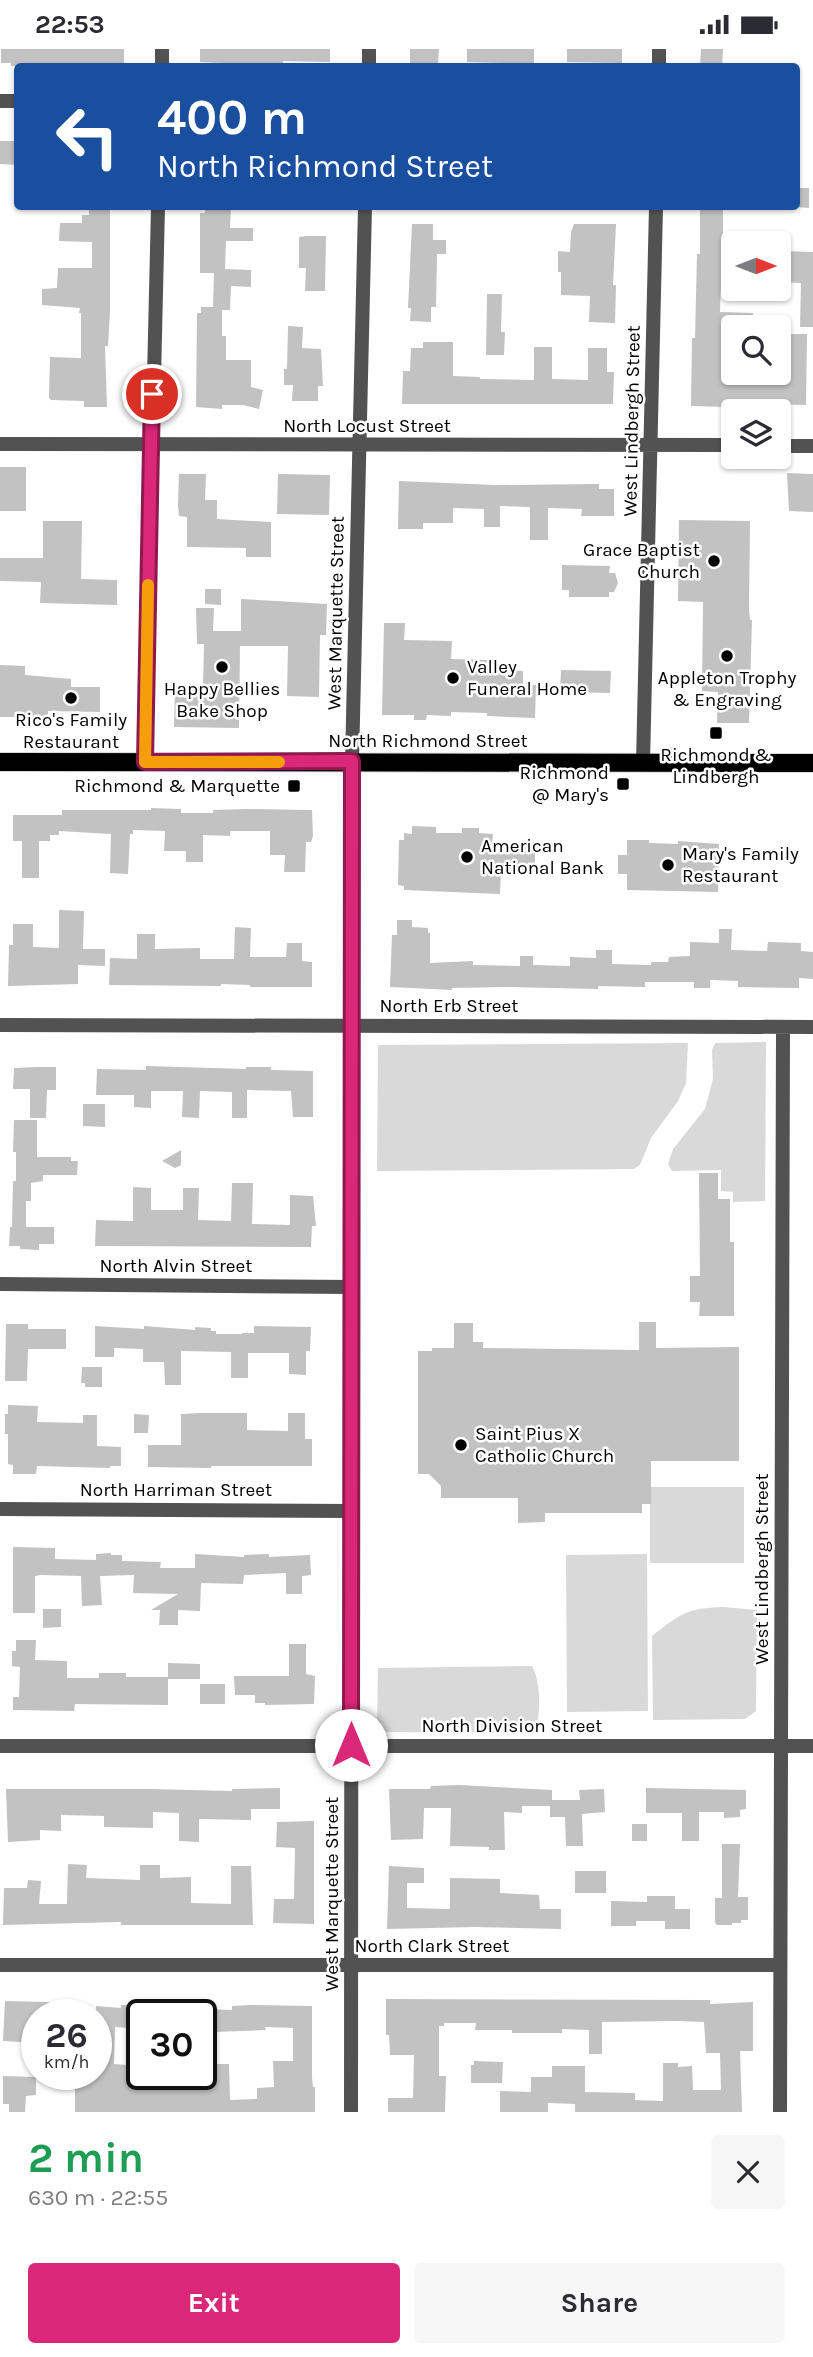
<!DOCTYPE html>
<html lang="en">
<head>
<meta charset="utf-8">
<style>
  :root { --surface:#fff; --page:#f7f7f7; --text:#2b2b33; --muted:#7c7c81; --accent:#db2777 }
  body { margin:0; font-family:Karla,sans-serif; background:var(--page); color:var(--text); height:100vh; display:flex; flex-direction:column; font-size:26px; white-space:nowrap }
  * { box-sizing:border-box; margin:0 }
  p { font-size:23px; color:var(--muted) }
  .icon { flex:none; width:38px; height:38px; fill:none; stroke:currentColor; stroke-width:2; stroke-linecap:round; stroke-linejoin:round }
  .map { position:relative; height:2063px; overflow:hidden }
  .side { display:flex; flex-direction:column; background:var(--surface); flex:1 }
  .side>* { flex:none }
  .guide { position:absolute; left:14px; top:14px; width:786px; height:147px; border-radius:7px; box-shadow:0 2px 5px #0004; background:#1a4fa0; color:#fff; overflow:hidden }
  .needle { width:46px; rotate:90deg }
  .buttons { position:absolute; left:721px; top:182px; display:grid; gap:14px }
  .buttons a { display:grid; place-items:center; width:70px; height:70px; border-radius:7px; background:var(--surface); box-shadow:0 2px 5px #0004; font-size:35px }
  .speed { position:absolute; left:21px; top:1950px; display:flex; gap:14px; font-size:35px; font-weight:700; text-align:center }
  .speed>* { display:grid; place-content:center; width:91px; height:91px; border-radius:50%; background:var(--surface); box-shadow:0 2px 5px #0004; line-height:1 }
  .speed small { font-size:18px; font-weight:400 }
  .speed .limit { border:4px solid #111; border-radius:10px; background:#fff; color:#111 }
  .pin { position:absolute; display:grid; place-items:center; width:60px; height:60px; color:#fff; margin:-30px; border:4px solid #fff; border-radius:50%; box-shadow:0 2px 7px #0007 }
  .me { position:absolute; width:77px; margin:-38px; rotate:0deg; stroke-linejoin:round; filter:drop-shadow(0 0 5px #0008) }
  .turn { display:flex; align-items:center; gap:24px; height:147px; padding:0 28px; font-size:32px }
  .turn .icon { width:91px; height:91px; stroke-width:2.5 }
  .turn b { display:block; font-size:49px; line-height:60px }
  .round { display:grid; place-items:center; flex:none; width:74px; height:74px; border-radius:7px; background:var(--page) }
  .headline { display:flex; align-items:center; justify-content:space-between; height:119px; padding:0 28px }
  h1 { font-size:42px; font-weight:700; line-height:52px; color:#1e9e55 }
  .primary-button { display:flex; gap:14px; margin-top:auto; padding:14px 28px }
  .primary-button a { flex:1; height:80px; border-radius:7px; background:var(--accent); color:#fff; font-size:28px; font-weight:700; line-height:80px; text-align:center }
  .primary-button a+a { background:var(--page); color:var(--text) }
  .status { display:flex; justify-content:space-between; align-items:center; height:49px; padding:0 35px; background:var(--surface); direction:ltr }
  .status svg { height:19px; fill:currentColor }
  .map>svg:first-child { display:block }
  .green { fill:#d9d9d9 }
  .building { fill:#c2c2c2 }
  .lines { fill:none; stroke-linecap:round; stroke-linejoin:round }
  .primary-casing { stroke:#dbdbdb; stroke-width:20 }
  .street { stroke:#525252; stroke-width:14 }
  .primary { stroke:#000; stroke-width:18 }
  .route-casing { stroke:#8e194d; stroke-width:18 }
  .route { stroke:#db2777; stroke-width:12 }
  .slow { stroke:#f59e0b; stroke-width:12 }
  .poi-dot { fill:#000; stroke:#fff; stroke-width:2.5 }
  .labels { text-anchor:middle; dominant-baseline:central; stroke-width:5; stroke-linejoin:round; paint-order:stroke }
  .street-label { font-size:19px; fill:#000; stroke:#fff }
  .poi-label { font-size:19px; fill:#000; stroke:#fff; text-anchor:start }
</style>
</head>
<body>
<div class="status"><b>22:53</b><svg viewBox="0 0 49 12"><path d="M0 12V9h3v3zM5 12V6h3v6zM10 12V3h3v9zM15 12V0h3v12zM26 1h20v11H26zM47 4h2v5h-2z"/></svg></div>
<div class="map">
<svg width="813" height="2063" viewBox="0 0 813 2063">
  <rect width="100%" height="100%" fill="#fff"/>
  <path class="green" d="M766,993L765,1152L733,1153V1143L721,1142V1121L672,1122L668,1115L673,1100L705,1060L713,1030L712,1001L715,994Z
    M688,994L686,1034L678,1052L651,1089L640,1116L634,1120L377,1122L378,996Z
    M650,1438H744V1514H650Z
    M647,1505L648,1662L567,1663L566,1506Z
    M723,1558L757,1561L756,1662L745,1670L653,1671L652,1587C680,1565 687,1559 723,1558Z
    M532,1617C541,1632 542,1669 533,1684L377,1683L378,1619Z"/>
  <path class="building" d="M1,0H124V17H11V14H1Z
    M200,0H330V13L283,12V14L244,15L200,13Z
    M410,0H439L438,15L410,14Z
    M467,0H534V15L467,13Z
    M567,0H622V14L567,13Z
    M701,0H723L722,18H700Z
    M0,92H18V116L0,115Z
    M796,139H809V159L796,158Z
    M89,158H110V263L108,297H105L107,358H84V352L51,351L49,349L50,308L81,309V264H79L80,259L42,256V240L57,239L58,219H92V193L59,192L60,174H82V166H89Z
    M205,158H231L230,179H253V192H226L225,220L251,221V238L231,237L230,261H222V287H226V311H251V338L263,341L259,360L243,356H222V360L196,358L197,264H201V258H213L214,224H200V164H205Z
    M700,158H723V189H729V216H726V235H721L720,263L753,264L752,278H733V324H779L780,311H787V285H807L806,356L760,355V359L691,357L692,289H695L697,205H700Z
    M412,175H433V191H446V205H437L436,258H431V273L410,272L411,259H408Z
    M574,175H616L613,236H616L615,274L589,273L590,247L561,246V223H558V202L570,203L571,183Z
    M307,187H326L325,242H305L306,219H299V188Z
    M782,202L813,203V278H800L801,234L780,233Z
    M487,245H502L501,283H505L504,306H486Z
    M288,277L303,278L302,299L321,300L323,337H318V352H292L293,336H284V320H287Z
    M423,293H453V327L480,328V330L534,331V298H552V330L588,331V299H607V323H614L613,355H402L403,322H410L411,299H423Z
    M0,418H26V462H0Z
    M787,424L813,425V463L789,462Z
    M179,425H206L205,451H217V470L271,473V508H246V499L187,498V468L179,467L178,456Z
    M278,425L330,426L329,466L277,465Z
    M399,432L495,436L599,435V440H614V467H581L582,460L548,459V491H530V458L500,457V478H484V460L453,459V474H423V480H398Z
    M679,471L750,472L749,560L750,571H752L749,674H717L718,643L702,642L703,553L678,552Z
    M43,472H82L81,530L117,531V556L40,554L41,533L0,532V509H43Z
    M562,516L610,517L609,524H615L618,534L614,543H609V548H569V541H562Z
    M205,540H221V556L205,555Z
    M241,550L327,555L326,586H320L319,648L287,647L288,597H240L239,679L174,678L175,640H203L204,595H197L196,559H214L213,582H241Z
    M384,574H405L404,591L452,592L451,610L489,611V621L523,622V636H536L535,669L487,667V664L451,663V667L427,666L426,671H414V666H382Z
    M0,616L25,617V626L71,630V638H100V663L48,662V672H23V668H0Z
    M561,621L611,622L610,644L560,643Z
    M151,759L181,760V764H213V761L246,760L312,761L313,787L311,793H306L305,823H284L285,806H270V782H230V787L203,786V813H186V802H164L165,782L133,781V785H130L128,825L110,824L111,785L59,782V786H50V792H39V829H22V792H13V766H62V761H151Z
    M412,777L436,778V784H462V779H479V784L493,785L492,795L535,796V821L501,820L500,845L404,841V837L398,836L399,791H404V784L412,785Z
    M627,791H649V794L678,795V792L719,795L718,843L627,841V825H618V806H627Z
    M59,861L84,862L83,900H105V917L78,916V935L8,937L9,896H13V875H33V898L59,899Z
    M397,871H412V878L428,879V884H430V914L473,912V916L520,917V907H533V916L570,917V908L596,909V901H612V915L651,916V913H668L669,908L690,907V893L719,894V880H732L731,901L767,902L768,893L801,894V902L813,903V930L799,929V939L738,938V932L710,931V939H694V933H645V938L598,937V940L505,938L452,939V941L390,938L392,886H397Z
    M235,878L251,879L250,908H286L287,894H302V912L312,913V938H250V936L221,935V937L109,936L110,909L137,910V885H155V900L200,899V910H234Z
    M146,1017L246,1020V1018H271V1021L313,1022V1068H293L291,1042L247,1041V1069H232V1043L200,1042L199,1069L182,1068L183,1042H151V1059L134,1058V1046H96L97,1020L146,1021Z
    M37,1018H56V1041H47L46,1069H30V1040H13L14,1019Z
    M83,1055H105V1078L83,1077Z
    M14,1071H37V1108H71V1112H78L77,1126H43V1132L31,1134V1152H26V1178H54V1195H39V1201L20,1200V1197H9L10,1178H12L13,1132H16V1103H13Z
    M181,1101V1116L175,1119L162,1112Z
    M699,1124H718V1150H730V1193H734V1267H699L700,1253H690V1227H700Z
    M232,1134H253L252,1175L290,1176V1146L313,1147L316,1177H312L311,1198L95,1197L96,1171L133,1172V1138L151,1139V1161H183V1139H199L198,1171L231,1172Z
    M639,1273H656V1299L739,1298V1412H651V1455H642V1464H545V1473L518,1474V1449H441V1437L429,1425H418V1302H432V1299H454V1274H473V1293H483V1299L639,1301Z
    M6,1275H28V1280H66V1300H28L27,1332H5Z
    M95,1277L144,1280V1277L195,1281V1278L211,1279V1282H216V1285H242V1284H254V1277L311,1278L310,1302H306V1326L289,1325V1304H248V1329H231V1303L181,1302V1336H165L164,1313H143V1300L114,1299V1308H95Z
    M82,1318H102V1338H85V1334H81Z
    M8,1356L38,1357L37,1373L83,1374V1366H97V1397L121,1398V1417H110V1419L37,1417L36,1425H13V1416L8,1415V1385H5V1365H8Z
    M201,1364H247V1381L288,1382V1364H305V1390H312V1417H211V1419L148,1418V1396H181V1365Z
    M134,1365L149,1366L148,1384H134Z
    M13,1498L55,1499V1510L96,1511V1505L111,1504V1506H122V1512L161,1513L160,1519H195V1505L244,1508V1506L269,1505V1508L310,1506L311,1526L302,1527V1545H286V1524L244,1526L243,1535L201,1534L200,1562L178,1561V1576H159L160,1561H151L178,1545L133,1544L134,1526L100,1527L102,1556L82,1557L81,1527L41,1526L35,1527V1564H13Z
    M43,1560H61V1578L43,1579Z
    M16,1591H36L35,1611L67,1612V1629H99V1624H126V1628H168V1614L200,1615V1630H168V1656L75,1655L74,1662L13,1661V1648H19L20,1618L12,1617V1602H16Z
    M289,1595H306V1625L315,1627L314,1655L265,1656V1654H255V1646H235L234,1627H289Z
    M200,1635H225V1655H200Z
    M459,1736L552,1741V1751H580L579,1741L604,1740L605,1763L582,1765L583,1797H566L565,1768H550V1757H522V1764L504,1763L505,1801H489V1798L450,1797L451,1759H424L423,1790L391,1791L389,1740H430L431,1737Z
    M280,1739V1760H251V1771L199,1770V1793L179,1792V1764L153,1763V1779L104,1778V1767L61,1766V1782L40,1781V1791L8,1793L6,1740H149L232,1742V1740Z
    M646,1739L746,1741V1760L740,1761V1768L724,1769V1763H699V1792H682V1764H646Z
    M314,1772V1875L273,1874L274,1850H294L295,1799L276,1798L277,1773Z
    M632,1775H647V1792H632Z
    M722,1795H740L738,1848H748V1871H741V1874H732V1876H717L715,1874V1849H722Z
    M68,1815L87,1816L86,1829L140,1831V1816H160V1829L191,1828V1854L231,1855V1817H251L253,1876H121V1873L3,1876L4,1839H27L28,1831L41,1832L39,1855H67Z
    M389,1817L424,1819V1834H407V1859L450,1860V1829L500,1830V1844L539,1846L540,1860H561V1880L475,1878L387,1880Z
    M575,1822H606V1844H575Z
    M647,1847H675V1860H690V1880H665V1872H636V1877H611V1852L647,1853Z
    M386,1950L710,1951V1955L753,1953V2002H740L742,2063H575V2055L548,2054V2063H500V2042L531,2043V2028H552V2017H585V2043L635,2044V2051L663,2052V2014H678V2018L692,2017L693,2041H721L720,2004H706L704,1973L678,1972L602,1973V2005H589V1981L562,1980V1984H512V1981H475L476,1974H444V1977H439V2027H446L445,2063H388V2049H413L414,2006H390L389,1986H386Z
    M5,1952L50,1953L48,1965H37V1994L3,1992Z
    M121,1956L142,1957V1980L115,1978L114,2015L142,2017V2025H217L216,2015H229L230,2051L257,2050V2039L274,2038L273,2012H293V1979L265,1978L266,1981L215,1983V1980H201V1960L232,1961V1957L251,1956L312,1957V2028L313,2038H315V2063H75V2025H96V1957L121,1959Z
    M474,2012L503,2013L502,2034H471V2016H474Z
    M3,2027L36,2028V2046L26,2047L25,2063H9V2055H3Z"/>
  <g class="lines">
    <g class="primary-casing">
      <path id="primary" d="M0,713L813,714"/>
    </g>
    <path class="street" d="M162,18V0
      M369,18V0
      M659,18V0
      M0,52H18
      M0,395L733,396
      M779,397H813
      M145,713L158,158
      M643,714L656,158
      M0,976L813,978
      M0,1235L353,1238
      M0,1460L351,1462
      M0,1697H813
      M0,1916H780
      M351,2063L352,712L365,158
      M780,2063L783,978"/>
    <use href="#primary" class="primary"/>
  </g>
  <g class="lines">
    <g class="route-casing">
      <path id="route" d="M152,345L145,713L352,712L351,1696"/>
    </g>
    <use href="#route" class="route"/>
    <path class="slow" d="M148,536L145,713H279"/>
  </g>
  <g class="poi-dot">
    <circle cx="714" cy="512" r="7"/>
    <circle cx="727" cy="607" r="7"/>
    <circle cx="222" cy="618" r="7"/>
    <circle cx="453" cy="629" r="7"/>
    <circle cx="71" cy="649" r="7"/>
    <rect x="709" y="677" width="14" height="14" rx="3.5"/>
    <rect x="616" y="728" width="14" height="14" rx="3.5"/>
    <rect x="287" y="730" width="14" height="14" rx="3.5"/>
    <circle cx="467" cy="808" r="7"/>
    <circle cx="668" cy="816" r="7"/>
    <circle cx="461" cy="1396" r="7"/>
  </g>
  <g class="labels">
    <g class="street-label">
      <text transform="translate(632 372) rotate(-89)">West Lindbergh Street</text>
      <text x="367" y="377">North Locust Street</text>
      <text transform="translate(336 564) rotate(-89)">West Marquette Street</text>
      <text x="428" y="692">North Richmond Street</text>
      <text x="449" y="957">North Erb Street</text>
      <text x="176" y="1217">North Alvin Street</text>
      <text x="176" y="1441">North Harriman Street</text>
      <text transform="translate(762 1520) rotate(-90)">West Lindbergh Street</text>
      <text x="512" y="1677">North Division Street</text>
      <text transform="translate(332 1845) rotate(-90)">West Marquette Street</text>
      <text x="432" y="1897">North Clark Street</text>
    </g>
    <g class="poi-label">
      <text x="700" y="501" text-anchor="end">Grace Baptist<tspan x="700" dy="22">Church</tspan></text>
      <text x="467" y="618">Valley<tspan x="467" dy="22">Funeral Home</tspan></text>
      <text x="727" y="629" text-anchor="middle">Appleton Trophy<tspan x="727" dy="22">&amp; Engraving</tspan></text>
      <text x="222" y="640" text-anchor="middle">Happy Bellies<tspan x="222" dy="22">Bake Shop</tspan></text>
      <text x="71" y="671" text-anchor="middle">Rico's Family<tspan x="71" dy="22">Restaurant</tspan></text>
      <text x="716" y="706" text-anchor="middle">Richmond &amp;<tspan x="716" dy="22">Lindbergh</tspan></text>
      <text x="609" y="724" text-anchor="end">Richmond<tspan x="609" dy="22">@ Mary's</tspan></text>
      <text x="280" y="737" text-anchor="end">Richmond &amp; Marquette</text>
      <text x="481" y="797">American<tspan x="481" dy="22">National Bank</tspan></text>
      <text x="682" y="805">Mary's Family<tspan x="682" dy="22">Restaurant</tspan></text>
      <text x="475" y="1385">Saint Pius X<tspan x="475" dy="22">Catholic Church</tspan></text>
    </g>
  </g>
</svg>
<div class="buttons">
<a><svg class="needle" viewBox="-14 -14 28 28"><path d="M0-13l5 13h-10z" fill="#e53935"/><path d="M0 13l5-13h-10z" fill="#7c7c81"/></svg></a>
<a><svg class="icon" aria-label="search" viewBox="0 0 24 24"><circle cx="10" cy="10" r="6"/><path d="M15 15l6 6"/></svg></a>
<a><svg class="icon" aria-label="layers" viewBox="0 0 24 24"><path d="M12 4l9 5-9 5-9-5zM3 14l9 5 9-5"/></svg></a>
</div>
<div class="speed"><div>26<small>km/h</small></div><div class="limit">30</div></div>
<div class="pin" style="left:152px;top:345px;background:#d93025"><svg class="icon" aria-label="arrive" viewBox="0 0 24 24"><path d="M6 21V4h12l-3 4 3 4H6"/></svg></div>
<svg class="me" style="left:351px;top:1696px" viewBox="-20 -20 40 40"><circle r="19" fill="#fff"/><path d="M0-13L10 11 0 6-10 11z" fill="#db2777"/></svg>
<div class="guide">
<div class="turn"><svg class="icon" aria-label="left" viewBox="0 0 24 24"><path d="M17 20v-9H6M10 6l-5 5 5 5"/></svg><div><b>400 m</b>North Richmond Street</div></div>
</div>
</div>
<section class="side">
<div class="headline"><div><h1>2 min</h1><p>630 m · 22:55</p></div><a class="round"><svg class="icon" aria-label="close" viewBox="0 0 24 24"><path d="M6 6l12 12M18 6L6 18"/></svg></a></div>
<div class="primary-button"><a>Exit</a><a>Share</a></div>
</section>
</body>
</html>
